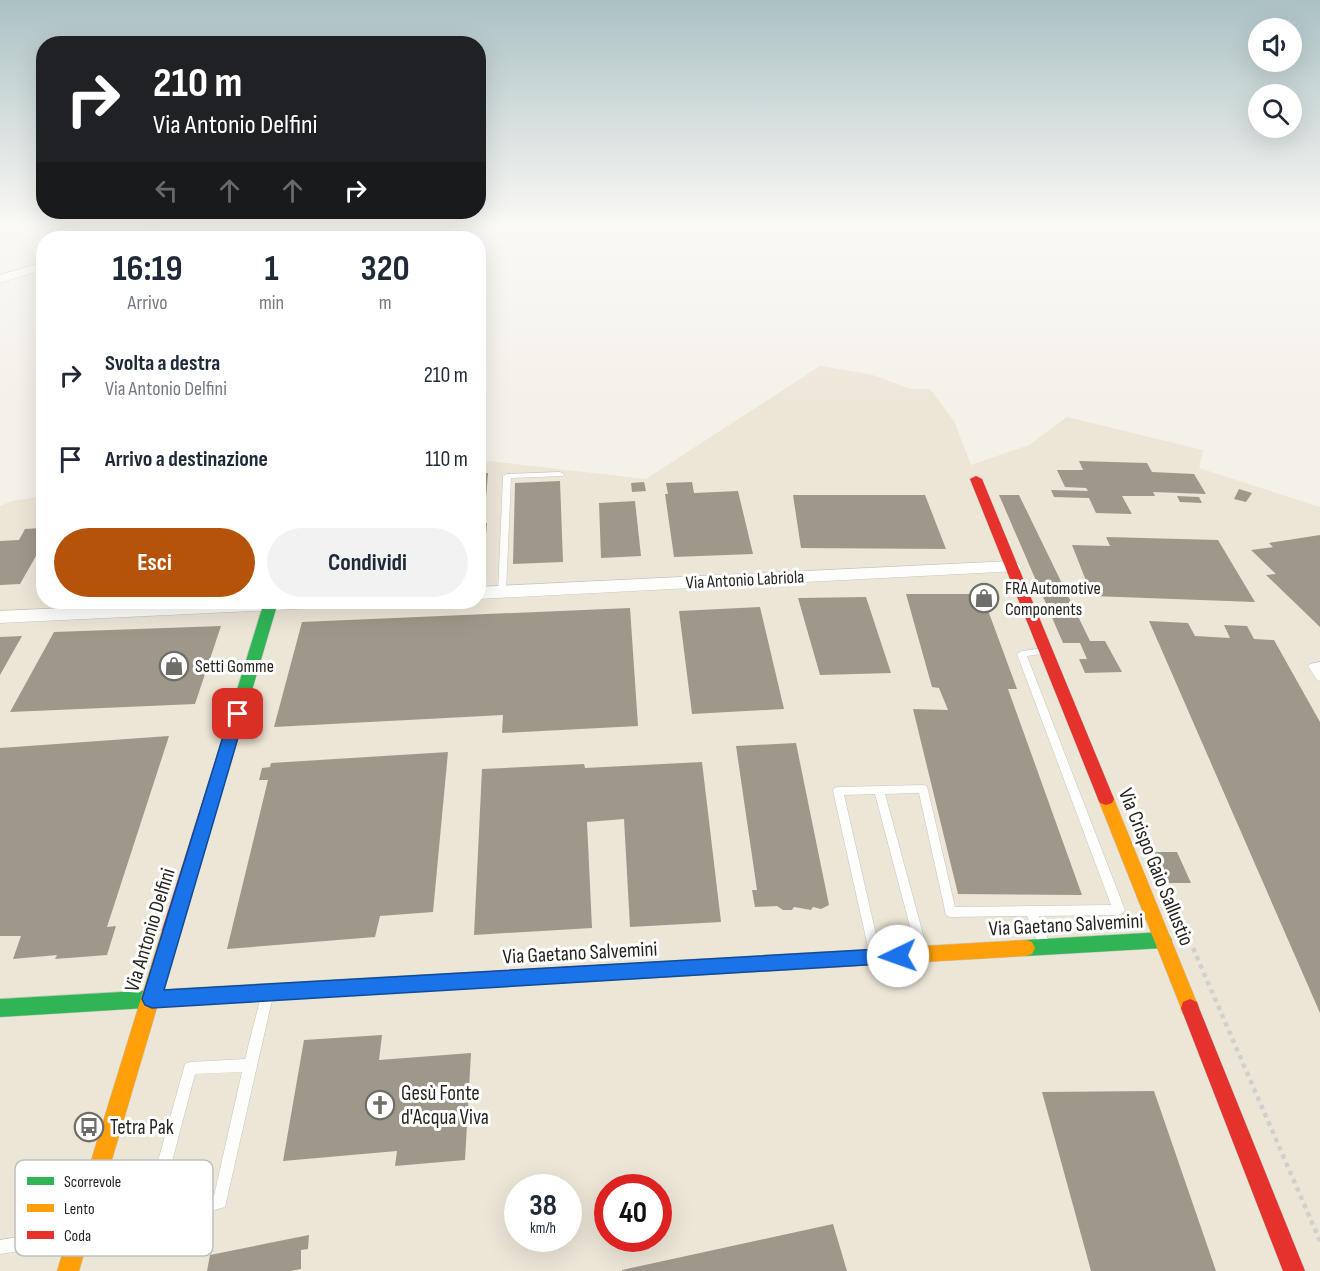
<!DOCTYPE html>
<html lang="it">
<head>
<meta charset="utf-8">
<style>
  :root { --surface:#fff; --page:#f2f2f3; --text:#1f2937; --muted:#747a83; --accent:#b45309 }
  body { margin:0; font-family:"Sofia Sans Condensed",sans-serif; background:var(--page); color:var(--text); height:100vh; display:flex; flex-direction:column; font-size:22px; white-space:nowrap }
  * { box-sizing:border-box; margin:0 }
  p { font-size:20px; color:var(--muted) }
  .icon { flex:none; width:33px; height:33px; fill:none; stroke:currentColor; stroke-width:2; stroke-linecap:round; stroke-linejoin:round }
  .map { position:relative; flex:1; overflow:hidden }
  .details { position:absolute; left:36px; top:231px; width:450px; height:378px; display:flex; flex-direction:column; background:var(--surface); border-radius:24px; box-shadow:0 6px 24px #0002 }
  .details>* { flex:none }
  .guide { position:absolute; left:36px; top:36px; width:450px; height:183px; border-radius:24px; box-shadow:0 6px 24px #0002; background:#202124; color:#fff; overflow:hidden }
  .fabs { position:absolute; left:1248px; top:18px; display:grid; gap:12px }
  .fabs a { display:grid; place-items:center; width:54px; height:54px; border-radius:50%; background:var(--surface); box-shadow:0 6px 24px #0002; font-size:30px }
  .speed { position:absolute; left:504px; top:1174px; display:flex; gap:12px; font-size:30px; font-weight:700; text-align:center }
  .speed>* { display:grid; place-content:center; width:78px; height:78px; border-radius:50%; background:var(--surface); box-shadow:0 6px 24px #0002; line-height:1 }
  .speed small { font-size:15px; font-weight:400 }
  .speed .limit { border:9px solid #d22; background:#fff; color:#111 }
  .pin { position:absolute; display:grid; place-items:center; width:51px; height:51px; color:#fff; margin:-26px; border-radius:12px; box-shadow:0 3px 9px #0006 }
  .me { position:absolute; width:66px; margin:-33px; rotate:267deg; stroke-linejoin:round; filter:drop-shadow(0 0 4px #0008) }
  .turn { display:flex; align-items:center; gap:21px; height:126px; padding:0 18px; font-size:27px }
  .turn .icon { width:78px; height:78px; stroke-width:2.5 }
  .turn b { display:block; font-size:42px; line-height:51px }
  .lanes { display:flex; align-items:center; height:57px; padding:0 18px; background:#0003; justify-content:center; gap:30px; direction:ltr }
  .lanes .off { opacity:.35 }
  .eta { display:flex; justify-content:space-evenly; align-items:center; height:102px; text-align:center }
  .eta b { font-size:36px; font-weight:700; line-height:42px }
  .action { display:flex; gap:12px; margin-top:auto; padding:12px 18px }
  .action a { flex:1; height:69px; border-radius:36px; background:var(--accent); color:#fff; font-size:24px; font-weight:700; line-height:69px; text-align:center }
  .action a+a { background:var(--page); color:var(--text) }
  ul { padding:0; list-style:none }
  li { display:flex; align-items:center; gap:18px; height:84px; padding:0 18px }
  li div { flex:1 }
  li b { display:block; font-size:22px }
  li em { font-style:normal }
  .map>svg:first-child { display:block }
  .built { fill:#ece6d7; fill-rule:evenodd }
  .building { fill:#9e988a }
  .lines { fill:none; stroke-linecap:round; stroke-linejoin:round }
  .lane-casing { stroke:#c7c4bf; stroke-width:1 }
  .street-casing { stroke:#c7c4bf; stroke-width:1 }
  .fast-casing { stroke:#c7c4bf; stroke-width:1 }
  .slow-casing { stroke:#c7c4bf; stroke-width:1 }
  .jam-casing { stroke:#c7c4bf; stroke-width:1 }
  .path { stroke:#d1d0cd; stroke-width:4.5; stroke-dasharray:4.5 4.5; stroke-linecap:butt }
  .lane { fill:#fdfdfc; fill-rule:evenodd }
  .street { fill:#fdfdfc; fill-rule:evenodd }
  .fast { fill:#30b455; fill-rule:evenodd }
  .slow { fill:#ff9f0a; fill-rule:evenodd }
  .jam { fill:#e5322d; fill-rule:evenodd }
  .route { fill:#1a73e8; stroke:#114b97; stroke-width:1.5 }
  .labels { text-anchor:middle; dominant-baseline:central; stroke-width:6; stroke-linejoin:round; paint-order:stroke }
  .street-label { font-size:18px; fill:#282621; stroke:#fff }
  .poi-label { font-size:18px; fill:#282621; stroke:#fff; text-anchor:start }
  .near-street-label { font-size:21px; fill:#282621; stroke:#fff }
  .near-poi-label { font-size:21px; fill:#282621; stroke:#fff; text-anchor:start }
  .key { fill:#fff; stroke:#bebebc; stroke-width:1.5 }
  .key-label { font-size:16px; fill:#282621 }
</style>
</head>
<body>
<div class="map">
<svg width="1320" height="1271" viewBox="0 0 1320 1271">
  <rect width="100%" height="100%" fill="#f4f1e9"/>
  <path class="built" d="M820,366L870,374L911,389H930L954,421L971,465L1029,445L1067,417L1203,450L1199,468L1320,507V1271H0V506L12,501L43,496L44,602H478L479,460L646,479ZM518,1188H568V1239H518ZM608,1188H658V1239H608Z"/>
  <path class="building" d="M1079,461L1147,463L1152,472L1194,474L1206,494L1153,492L1155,496H1122L1132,514L1096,513L1089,498L1054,497L1051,490L1088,491L1086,488L1065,487L1057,470H1083Z
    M478,473H488L484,523H487L486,535H483L480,567Z
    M560,481L563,562L513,564L515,483Z
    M644,482L646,491L632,492L631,483Z
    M692,482L694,493L738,491L753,554L674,557L665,494H668L666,483Z
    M1239,489L1252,493L1246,502L1234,499Z
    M793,495H925L946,549L801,548Z
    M999,495H1019L1090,641H1105L1122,672L1085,673L1079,659H1087L1080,643H1063Z
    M1177,496L1199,497L1202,503L1180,502Z
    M635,501L641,556L601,558L599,503Z
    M44,528V542L20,584L0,585V541L19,540L25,529Z
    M1320,535V627L1266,575L1276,574L1251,550L1273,547L1269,543Z
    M1106,537L1218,540L1255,602L1092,596L1072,545L1110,546Z
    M906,594H982L1017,689H1008L1082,895L958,894L913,709L948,710L939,688L932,687Z
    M866,597L891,673L820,675L798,598Z
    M760,607L784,709L692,714L679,611Z
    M630,608L638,726L502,733L503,715L274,727L302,622Z
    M1149,621L1188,623L1195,636L1230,638L1224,625L1247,626L1254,639L1274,640L1320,722V1013Z
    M221,626L195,704L10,712L54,632Z
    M22,636L0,675V637Z
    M169,736L107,927L116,926L107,955L55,959L57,955L13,959L21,936H0V748Z
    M796,743L829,905L821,909L813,907L811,910L794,907L792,910H783L777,906L755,907L752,890H757L736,746Z
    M448,752L433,912L380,916L375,937L227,949L268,780H259L262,768L270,767L271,763Z
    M702,762L721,922L630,927L624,819L587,822L592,928L474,935L482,769L584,764L585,768Z
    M1154,852H1177L1191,883H1168Z
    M382,1035L379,1060L471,1053L465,1160L395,1166L397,1151L283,1161L304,1040Z
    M1154,1091L1216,1271H1091L1042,1092Z
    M833,1224L847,1271H622V1270Z
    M309,1235L308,1249L301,1250V1269L290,1271H207L210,1255Z"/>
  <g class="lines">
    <g class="lane-casing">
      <path id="lane" d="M560,472L564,474L563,476L511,478L506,592L502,595L499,594L498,592L503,476L507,474Z
        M1045,648L1050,651L1048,653L1027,656L1125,910L1123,913L1119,915L1039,916L1049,942L1047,946L1043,947L1039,946L1027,916L950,917L946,915L919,793L885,794L927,949L925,953L921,954L917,953L875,794L844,795L880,952L878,956L874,957L870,956L833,791L834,788L838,787L923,785L927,786L955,907L1111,905L1017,654L1022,651Z
        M1320,662V681L1317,680L1308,666L1310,664Z
        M266,994L270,996L272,1000L225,1207L111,1238L91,1240L86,1238L84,1233L86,1228L91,1226L111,1224L143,1215L185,1064L190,1062L245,1059L260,1000L262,996ZM242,1072L214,1196L159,1211L195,1074Z
        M65,1230L70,1232L72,1237L70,1242L65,1244L0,1254V1240Z"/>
    </g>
    <g class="street-casing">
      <path id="street" d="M159,225H177L138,238H122Z
        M44,262V269L0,283V275Z
        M1012,561L1018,563L1021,567L1018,571L478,599V587Z
        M200,602H325L323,606L316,608L0,623V611Z"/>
    </g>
    <g class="fast-casing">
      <path id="fast" d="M264,602H278L233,755L230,759H220L217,755Z
        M1163,932L1169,935L1172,940L1169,945L1163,948L1026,956L1020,954L1017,948L1020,942L1026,940Z
        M455,973L462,975L464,981L462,987L455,989L0,1017V999Z"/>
    </g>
    <g class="slow-casing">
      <path id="slow" d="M1106,793L1112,795L1114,799L1199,1008L1197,1014L1190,1017L1183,1014L1181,1008L1098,799L1100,795Z
        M171,922L177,925L180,930L79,1271H57L162,930L165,925Z
        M1026,940L1032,942L1035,948L1032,954L1026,956L669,977L663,975L660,969L663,963L669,961Z"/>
    </g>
    <g class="jam-casing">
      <path id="jam" d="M976,476L982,479L1114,799L1112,803L1106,805L1100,803L1098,799L970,479Z
        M225,749L230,751L233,755L180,930L177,935L171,938L165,935L162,930L217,755L220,751Z
        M669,961L675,963L678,969L675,975L669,977L455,989L448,987L446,981L448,975L455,973Z
        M1190,999L1197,1002L1199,1008L1305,1271H1283L1181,1008L1183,1002Z"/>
    </g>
    <path class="path" d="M1193,948L1320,1241"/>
    <use href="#lane" class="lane"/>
    <use href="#street" class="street"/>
    <use href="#fast" class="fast"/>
    <use href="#slow" class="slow"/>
    <use href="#jam" class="jam"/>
  </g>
  <linearGradient id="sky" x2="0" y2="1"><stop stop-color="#abc1c4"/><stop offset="0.56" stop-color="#faf9f5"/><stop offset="1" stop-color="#faf9f5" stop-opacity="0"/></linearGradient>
  <rect width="1320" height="403" fill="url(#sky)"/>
  <path class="route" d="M238,708L245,714L164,990L898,948L905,950L907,956L905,961L898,963L152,1008L145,1005L142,999L230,714Z"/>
  <defs>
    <g id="shop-ring" transform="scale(1.5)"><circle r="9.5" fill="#fff" stroke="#6f6d67" stroke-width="1.5"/><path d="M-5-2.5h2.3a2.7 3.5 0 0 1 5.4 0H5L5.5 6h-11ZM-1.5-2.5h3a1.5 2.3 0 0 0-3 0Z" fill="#6f6d67"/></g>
    <g id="church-ring" transform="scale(1.5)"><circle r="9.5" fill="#fff" stroke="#6f6d67" stroke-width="1.5"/><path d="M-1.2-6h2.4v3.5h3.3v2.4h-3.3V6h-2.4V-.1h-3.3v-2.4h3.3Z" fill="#6f6d67"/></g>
    <g id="bus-ring" transform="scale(1.5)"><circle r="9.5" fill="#fff" stroke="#6f6d67" stroke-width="1.5"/><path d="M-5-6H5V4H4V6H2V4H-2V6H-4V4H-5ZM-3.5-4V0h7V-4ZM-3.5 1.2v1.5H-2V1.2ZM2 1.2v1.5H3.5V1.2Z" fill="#6f6d67"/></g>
  </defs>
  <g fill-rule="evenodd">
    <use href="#shop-ring" x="984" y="598"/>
    <use href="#shop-ring" x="174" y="666"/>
    <use href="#church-ring" x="380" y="1105"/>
    <use href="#bus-ring" x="89" y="1127"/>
  </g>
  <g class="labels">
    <g class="street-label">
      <text transform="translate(745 580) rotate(-3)">Via Antonio Labriola</text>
    </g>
    <g class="poi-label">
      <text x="1005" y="588">FRA Automotive<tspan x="1005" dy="21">Components</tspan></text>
      <text x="195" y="666">Setti Gomme</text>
    </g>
    <g class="near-street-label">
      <text transform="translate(1156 867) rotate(68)">Via Crispo Gaio Sallustio</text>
      <text transform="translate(1066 925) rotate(-3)">Via Gaetano Salvemini</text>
      <text transform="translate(150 930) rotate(-73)">Via Antonio Delfini</text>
      <text transform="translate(580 953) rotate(-3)">Via Gaetano Salvemini</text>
    </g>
    <g class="near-poi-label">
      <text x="401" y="1093">Gesù Fonte<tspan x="401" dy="24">d'Acqua Viva</tspan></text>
      <text x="110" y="1127">Tetra Pak</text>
    </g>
  </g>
  <rect x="15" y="1160" width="198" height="96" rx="9" class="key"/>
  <rect x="27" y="1177" width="27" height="8" fill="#30b455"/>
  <rect x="27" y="1204" width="27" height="8" fill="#ff9f0a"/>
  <rect x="27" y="1231" width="27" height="8" fill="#e5322d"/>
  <g class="key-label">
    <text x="64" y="1187">Scorrevole</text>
    <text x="64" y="1214">Lento</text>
    <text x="64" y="1241">Coda</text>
  </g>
</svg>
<div class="fabs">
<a><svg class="icon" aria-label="sound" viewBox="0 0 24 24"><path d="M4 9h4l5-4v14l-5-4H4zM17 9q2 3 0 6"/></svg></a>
<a><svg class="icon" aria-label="search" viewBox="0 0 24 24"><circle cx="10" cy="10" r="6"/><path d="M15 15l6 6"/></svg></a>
</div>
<div class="speed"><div>38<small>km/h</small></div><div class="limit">40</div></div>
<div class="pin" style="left:238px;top:714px;background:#d93025"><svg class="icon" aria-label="arrive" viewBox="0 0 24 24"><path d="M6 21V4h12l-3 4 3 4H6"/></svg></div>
<svg class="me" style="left:898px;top:956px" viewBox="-20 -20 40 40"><circle r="19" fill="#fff"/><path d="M0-13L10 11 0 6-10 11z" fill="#1a73e8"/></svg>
<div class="guide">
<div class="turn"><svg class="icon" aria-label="right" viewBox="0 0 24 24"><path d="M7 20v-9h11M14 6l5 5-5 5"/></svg><div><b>210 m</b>Via Antonio Delfini</div></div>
<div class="lanes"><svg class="icon off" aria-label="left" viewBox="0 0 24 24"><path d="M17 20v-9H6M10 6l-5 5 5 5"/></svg><svg class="icon off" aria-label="ahead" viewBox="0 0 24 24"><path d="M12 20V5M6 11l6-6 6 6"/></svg><svg class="icon off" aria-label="ahead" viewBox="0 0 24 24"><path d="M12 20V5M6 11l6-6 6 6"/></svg><svg class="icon" aria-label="right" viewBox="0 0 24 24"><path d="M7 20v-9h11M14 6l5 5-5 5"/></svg></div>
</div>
<section class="details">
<div class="eta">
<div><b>16:19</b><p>Arrivo</p></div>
<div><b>1</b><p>min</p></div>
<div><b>320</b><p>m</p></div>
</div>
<ul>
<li><svg class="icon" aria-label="right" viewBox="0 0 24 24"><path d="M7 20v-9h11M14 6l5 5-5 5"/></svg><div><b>Svolta a destra</b><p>Via Antonio Delfini</p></div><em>210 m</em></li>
<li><svg class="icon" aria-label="arrive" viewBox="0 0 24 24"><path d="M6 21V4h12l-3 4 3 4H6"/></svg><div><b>Arrivo a destinazione</b></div><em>110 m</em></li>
</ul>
<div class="action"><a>Esci</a><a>Condividi</a></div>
</section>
</div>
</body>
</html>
